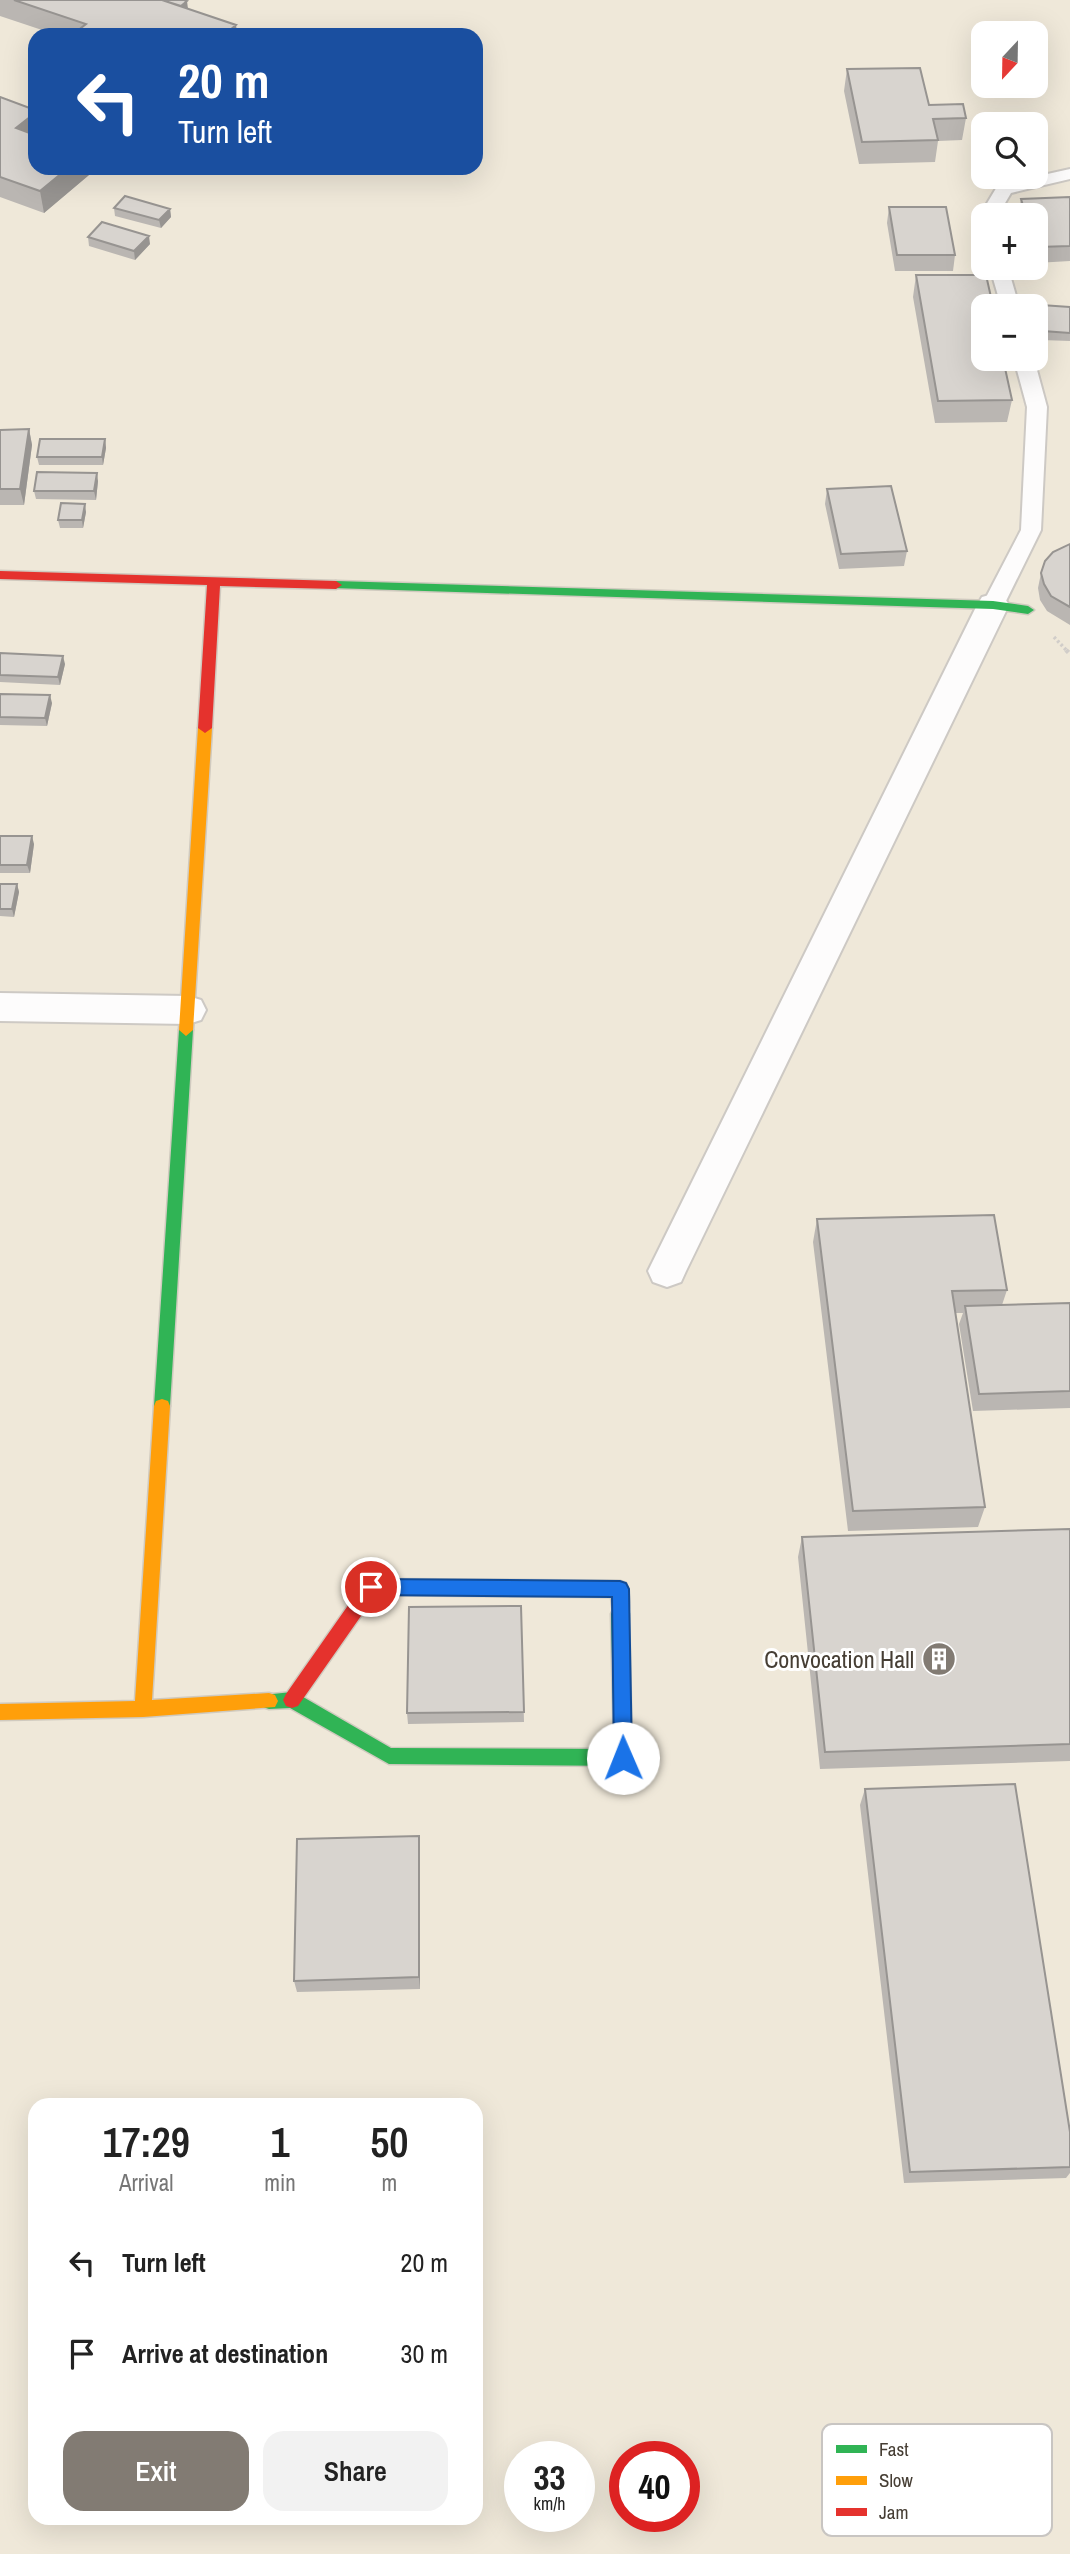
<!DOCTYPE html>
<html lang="en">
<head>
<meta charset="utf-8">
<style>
  :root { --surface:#fff; --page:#f2f2f2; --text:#222; --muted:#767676; --accent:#827b73 }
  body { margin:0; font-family:"Archivo Narrow",sans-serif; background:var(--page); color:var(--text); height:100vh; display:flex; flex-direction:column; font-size:26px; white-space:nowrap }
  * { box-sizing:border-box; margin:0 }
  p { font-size:23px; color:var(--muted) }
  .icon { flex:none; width:38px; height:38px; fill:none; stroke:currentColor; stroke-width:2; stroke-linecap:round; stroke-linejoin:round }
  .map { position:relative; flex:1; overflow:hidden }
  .drawer { position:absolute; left:28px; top:2098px; width:455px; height:427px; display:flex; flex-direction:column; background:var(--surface); border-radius:21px; box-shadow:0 7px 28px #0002 }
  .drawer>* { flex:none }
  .banner { position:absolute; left:28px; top:28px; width:455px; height:147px; border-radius:21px; box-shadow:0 7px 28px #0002; background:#1a4fa0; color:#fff; overflow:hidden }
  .needle { width:46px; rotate:202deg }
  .controls { position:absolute; left:971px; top:21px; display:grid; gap:14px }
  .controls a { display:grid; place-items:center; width:77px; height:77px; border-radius:14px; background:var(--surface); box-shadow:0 7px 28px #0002; font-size:35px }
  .speed { position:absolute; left:504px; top:2441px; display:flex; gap:14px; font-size:35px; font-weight:700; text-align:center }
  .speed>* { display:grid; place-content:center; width:91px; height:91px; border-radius:50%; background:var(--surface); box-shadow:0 7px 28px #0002; line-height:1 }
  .speed small { font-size:18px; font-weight:400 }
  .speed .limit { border:10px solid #d22; background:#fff; color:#111 }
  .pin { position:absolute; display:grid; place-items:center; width:60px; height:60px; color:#fff; margin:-30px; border:4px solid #fff; border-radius:50%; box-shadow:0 2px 7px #0007 }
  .me { position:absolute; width:77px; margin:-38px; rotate:359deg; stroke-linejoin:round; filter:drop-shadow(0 0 5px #0008) }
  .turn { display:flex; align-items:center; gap:24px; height:147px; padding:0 35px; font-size:32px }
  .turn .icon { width:91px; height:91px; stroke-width:2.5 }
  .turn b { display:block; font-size:49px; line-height:60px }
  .eta { display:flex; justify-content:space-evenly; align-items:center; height:119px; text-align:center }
  .eta b { font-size:42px; font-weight:600; line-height:49px }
  .cta { display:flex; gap:14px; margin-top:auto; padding:14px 35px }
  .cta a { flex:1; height:80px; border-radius:21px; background:var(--accent); color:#fff; font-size:28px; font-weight:600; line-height:80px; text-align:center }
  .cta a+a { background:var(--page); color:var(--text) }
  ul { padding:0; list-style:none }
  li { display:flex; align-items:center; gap:21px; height:91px; padding:0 35px }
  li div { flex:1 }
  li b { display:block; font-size:26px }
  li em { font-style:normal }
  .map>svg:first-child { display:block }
  .education { fill:#efe8d9; fill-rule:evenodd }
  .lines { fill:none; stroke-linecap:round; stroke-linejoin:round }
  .lane-casing { stroke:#cdc9c4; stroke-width:4 }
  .street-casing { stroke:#cdc9c4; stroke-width:4 }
  .fast-casing { stroke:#d0cabf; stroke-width:3 }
  .slow-casing { stroke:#d0cabf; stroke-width:3 }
  .jam-casing { stroke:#d0cabf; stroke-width:3 }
  .path-far1 { stroke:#d1cdc9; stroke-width:3.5; stroke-dasharray:2.5 2.5; stroke-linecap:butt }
  .path { stroke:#d1cdc9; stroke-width:4.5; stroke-dasharray:3.5 3.5; stroke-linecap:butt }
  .lane { fill:#fdfcfc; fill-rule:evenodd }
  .street { fill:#fdfcfc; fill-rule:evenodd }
  .fast { fill:#30b455; fill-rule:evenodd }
  .slow { fill:#ff9f0a; fill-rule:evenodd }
  .jam { fill:#e5322d; fill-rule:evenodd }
  .wall { fill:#bab6b2 }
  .shaded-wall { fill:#979491 }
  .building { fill:#d8d4cf; stroke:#979491; stroke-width:2 }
  .route { fill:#1a73e8; stroke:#114b97; stroke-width:2 }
  .labels { text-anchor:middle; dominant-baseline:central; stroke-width:6; stroke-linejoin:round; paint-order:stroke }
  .poi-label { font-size:24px; fill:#463e34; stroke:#fff; text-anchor:end }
  .key { fill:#fff; stroke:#c8c5c2; stroke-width:2 }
  .key-label { font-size:19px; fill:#463e34 }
</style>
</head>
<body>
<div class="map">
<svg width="1070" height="2554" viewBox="0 0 1070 2554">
  <rect width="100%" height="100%" fill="#f0ede8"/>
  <path class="education" d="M0,0H1070V2554H0ZM984,33H1036V86H984ZM35,35H476V168H35ZM984,124H1036V177H984ZM984,215H1036V268H984ZM984,306H1036V359H984ZM35,2105H476V2518H35ZM520,2457H579V2516H520ZM625,2457H684V2516H625Z"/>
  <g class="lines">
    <g class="lane-casing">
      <path id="lane" d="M1070,169V179L1011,193L998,215H984V219L980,215L998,185Z
        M990,268H1008L1019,306H1001Z
        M1014,359H1034L1047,407L1041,530L1004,605L1001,610L993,612L985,610L982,605L1021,530L1027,407Z"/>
    </g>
    <g class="street-casing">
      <path id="street" d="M993,594L1004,597L1009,605L686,1271L681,1282L667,1287L653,1282L648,1271L977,605L982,597Z
        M0,993L188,996L201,1000L206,1010L201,1020L188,1024L0,1021Z"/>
    </g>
    <g class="fast-casing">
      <path id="fast" d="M336,581L993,601L1028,606L1034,610L1028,614L993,609L332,588V582Z
        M186,1024L193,1030L170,1406L168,1411L162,1413L156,1411L154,1406L179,1030Z
        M620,1606L626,1608L629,1614L632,1758L629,1764L623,1766L389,1764L290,1708L269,1709L263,1707L260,1701L263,1695L292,1692L298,1694L391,1748L614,1749L611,1614L614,1608Z"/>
    </g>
    <g class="slow-casing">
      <path id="slow" d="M205,723L212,728L193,1030L186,1036L179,1030L198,728Z
        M162,1399L168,1401L170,1406L152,1700L269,1693L275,1695L278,1701L275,1707L143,1717L0,1720V1704L135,1701L154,1406L156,1401Z
        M371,1579L620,1581L626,1583C630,1593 630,1610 626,1620L620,1622L614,1620L611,1597L375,1595L368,1606L362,1608L356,1606L353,1600C357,1591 362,1583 371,1579Z"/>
    </g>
    <g class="jam-casing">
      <path id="jam" d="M0,571L336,581L342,585L336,589L220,586L212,728L205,733L198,728L207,585L0,579Z
        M362,1592L368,1594L371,1600L368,1606L298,1706L292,1708L286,1706L283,1700L286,1694L356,1594Z"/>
    </g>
    <path class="path-far1" d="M1054,637L1068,652"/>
    <path class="path" d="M1066,650L1070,654"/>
    <use href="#lane" class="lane"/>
    <use href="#street" class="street"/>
    <use href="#fast" class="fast"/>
    <use href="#slow" class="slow"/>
    <use href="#jam" class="jam"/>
  </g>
  <path class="wall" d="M0,0H184L188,9L236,25L237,35H57L0,16Z
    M847,69L929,105L966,118L962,140L938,141L935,162L859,164L844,91Z
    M0,97L35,168L89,175L44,213L0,197Z
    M1070,197V261L1036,263V215H1018L1021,199Z
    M889,207L955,255L953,271H895L887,223Z
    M114,208L170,209L171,217L161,228L115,216Z
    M88,237L150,244L135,260L89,246Z
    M916,275L1012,400L1007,422L935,423L913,297Z
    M1041,305L1070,307V341L1041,340L1039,314Z
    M29,429L32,445L24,505H0V430Z
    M105,439L106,448L103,465H39L37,457Z
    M98,481L96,500L36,499L34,491Z
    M827,489L907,551L904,566L839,569L825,504Z
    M86,512L83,528H60L58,520Z
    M1070,544V625L1047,611L1040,600L1038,588L1041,573Z
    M0,653L65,664L60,685L0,682Z
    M0,694L52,703L47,726L0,725Z
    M0,836L34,844L30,873H0Z
    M0,884H17L19,892L14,917L0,916Z
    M817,1219L1007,1290L1002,1305L1070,1303V1408L973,1411L959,1324L963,1313H955L985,1507L978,1527L848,1531L813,1242Z
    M1070,1529V1761L820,1769L798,1557L802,1537Z
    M521,1606L524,1722L408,1724L407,1713Z
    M865,1789L1070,2132V2173L1066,2178L904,2183L860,1805Z
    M419,1836L420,1850V1989L297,1992L294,1981Z"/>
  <path class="shaded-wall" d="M187,1L188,9L175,12Z
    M236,25L237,35H224Z
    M35,113V138L16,128Z
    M68,168H88L89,175L44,213L40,191Z
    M170,209L171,217L161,228L159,220Z
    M149,236L150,244L135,260L134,251Z
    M29,429L32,445L24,505L20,489Z
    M105,439L106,448L103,465L102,457Z
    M97,473L98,481L96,500L94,491Z
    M85,504L86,512L83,528L82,520Z
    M63,656L65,664L60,685L58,677Z
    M50,695L52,703L47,726L45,718Z
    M32,836L34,844L30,873L27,865Z
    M17,884L19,892L14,917L12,909Z
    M419,1836L420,1850V1989L419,1977Z"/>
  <path class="building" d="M14,0H162L236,25L224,35H72L86,24Z
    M162,0H184L187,1L181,6Z
    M920,68L929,105L963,104L966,118L933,119L938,140L862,142L847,69Z
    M0,97L35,110V113L16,128L35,135V168H68L40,191L0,177Z
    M125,196L170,209L159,220L114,208Z
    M1070,197V246L1038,247L1036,242V215H1026L1021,199Z
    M889,207H946L955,255H897Z
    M102,222L149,236L134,251L88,237Z
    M916,275H986L993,306H984V359H1003L1012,400L938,401Z
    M1041,305L1070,307V333L1043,331Z
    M29,429L20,489H0V430Z
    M40,439H105L102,457H37Z
    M37,472L97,473L94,491H34Z
    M891,486L907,551L841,554L827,489Z
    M61,503L85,504L82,520H58Z
    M1070,544V607L1051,596L1044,584L1041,573L1045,561L1053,552Z
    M0,653L63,656L58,677L0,675Z
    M0,694L50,695L45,718L0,717Z
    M0,836H32L27,865H0Z
    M0,884H17L12,909H0Z
    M994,1215L1007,1290L952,1291L985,1507L853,1511L817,1219Z
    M1070,1303V1391L979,1394L965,1306Z
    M1070,1529V1744L825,1752L802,1537Z
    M521,1606L524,1712L407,1713L409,1607Z
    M1015,1784L1070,2132V2167L910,2172L865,1789Z
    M419,1836V1977L294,1981L297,1839Z"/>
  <path class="route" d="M371,1579L620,1581L626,1583L629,1589L632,1758L630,1764L623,1767L617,1764L614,1758L612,1597L371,1595L365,1592L362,1587L365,1581Z"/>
  <defs>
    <g id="building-disc" transform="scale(1.75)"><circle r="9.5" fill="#827b73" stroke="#fff"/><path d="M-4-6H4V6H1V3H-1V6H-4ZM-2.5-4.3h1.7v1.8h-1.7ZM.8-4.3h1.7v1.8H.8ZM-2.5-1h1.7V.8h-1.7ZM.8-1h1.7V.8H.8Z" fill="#fff"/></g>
  </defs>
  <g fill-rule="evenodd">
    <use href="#building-disc" x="939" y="1659"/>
  </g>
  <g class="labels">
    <g class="poi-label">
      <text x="914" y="1659">Convocation Hall</text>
    </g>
  </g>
  <rect x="822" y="2424" width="230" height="112" rx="10" class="key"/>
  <rect x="836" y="2445" width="31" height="8" fill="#30b455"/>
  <rect x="836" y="2476" width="31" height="9" fill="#ff9f0a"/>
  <rect x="836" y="2508" width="31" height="8" fill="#e5322d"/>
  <g class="key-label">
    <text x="879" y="2456">Fast</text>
    <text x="879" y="2487">Slow</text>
    <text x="879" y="2519">Jam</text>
  </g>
</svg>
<div class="controls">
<a><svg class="needle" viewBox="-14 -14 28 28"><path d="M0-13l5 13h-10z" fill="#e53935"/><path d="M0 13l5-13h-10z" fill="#767676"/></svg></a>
<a><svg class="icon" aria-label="search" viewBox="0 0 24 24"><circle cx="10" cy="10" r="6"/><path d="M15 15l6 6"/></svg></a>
<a>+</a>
<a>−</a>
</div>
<div class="speed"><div>33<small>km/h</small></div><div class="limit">40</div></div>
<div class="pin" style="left:371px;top:1587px;background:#d93025"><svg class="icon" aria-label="arrive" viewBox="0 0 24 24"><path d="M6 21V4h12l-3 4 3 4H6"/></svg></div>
<svg class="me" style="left:623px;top:1758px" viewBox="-20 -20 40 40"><circle r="19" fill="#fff"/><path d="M0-13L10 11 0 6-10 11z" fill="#1a73e8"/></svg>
<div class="banner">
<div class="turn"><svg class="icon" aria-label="left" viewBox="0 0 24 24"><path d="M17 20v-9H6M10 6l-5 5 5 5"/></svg><div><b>20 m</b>Turn left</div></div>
</div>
<section class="drawer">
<div class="eta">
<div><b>17:29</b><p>Arrival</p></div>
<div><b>1</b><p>min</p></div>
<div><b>50</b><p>m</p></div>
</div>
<ul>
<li><svg class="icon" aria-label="left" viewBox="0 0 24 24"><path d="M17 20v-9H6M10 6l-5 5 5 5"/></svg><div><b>Turn left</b></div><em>20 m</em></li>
<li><svg class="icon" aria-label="arrive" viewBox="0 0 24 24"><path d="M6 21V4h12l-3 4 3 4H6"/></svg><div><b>Arrive at destination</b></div><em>30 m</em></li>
</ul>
<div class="cta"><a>Exit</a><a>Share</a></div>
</section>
</div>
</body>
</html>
